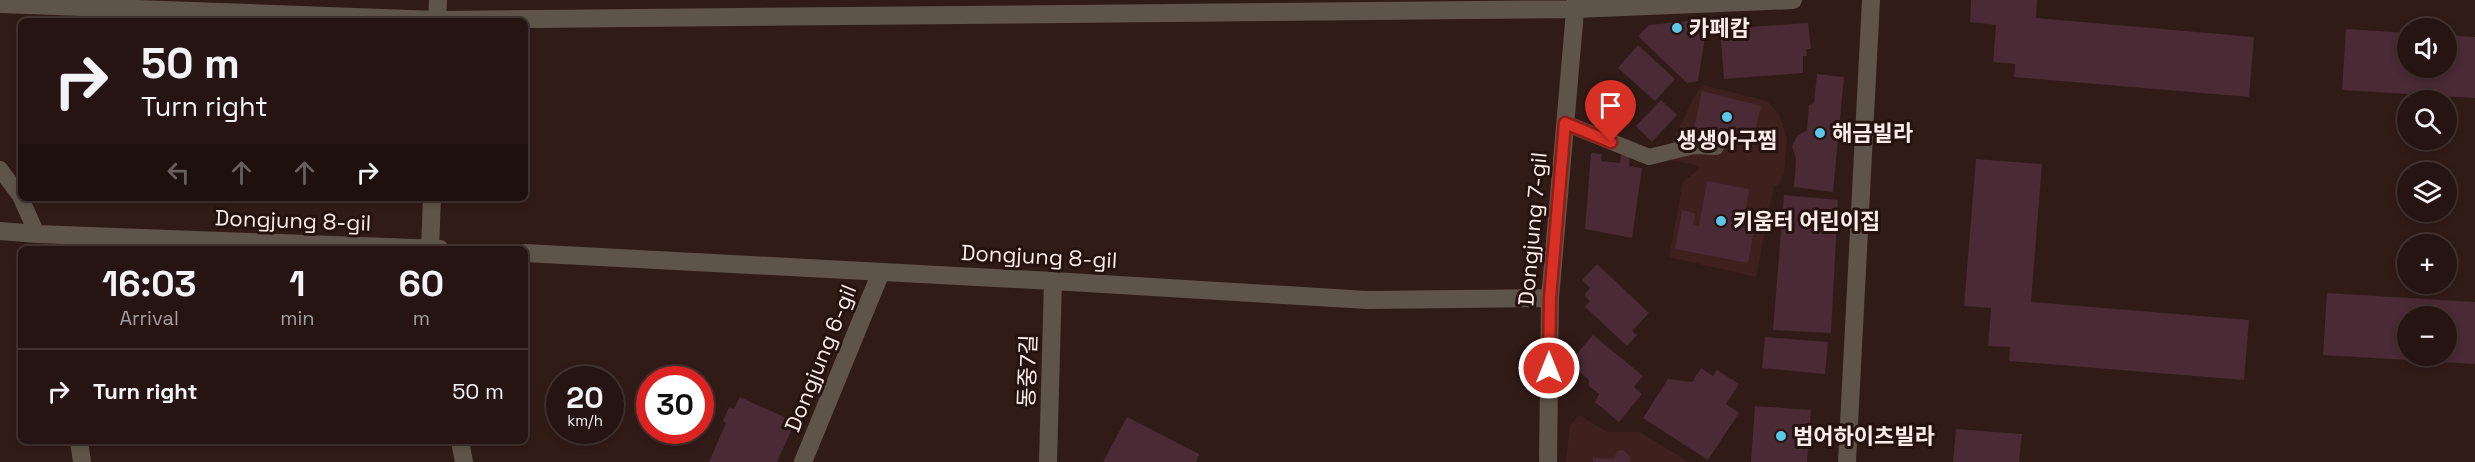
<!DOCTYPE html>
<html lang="en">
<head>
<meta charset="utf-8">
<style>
  :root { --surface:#251411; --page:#31211f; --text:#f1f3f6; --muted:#a39e9f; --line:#423331 }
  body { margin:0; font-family:"Space Grotesk","Noto Sans KR",sans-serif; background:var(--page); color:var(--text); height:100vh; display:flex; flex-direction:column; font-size:22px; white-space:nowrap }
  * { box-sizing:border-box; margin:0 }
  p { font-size:20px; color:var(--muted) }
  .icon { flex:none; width:33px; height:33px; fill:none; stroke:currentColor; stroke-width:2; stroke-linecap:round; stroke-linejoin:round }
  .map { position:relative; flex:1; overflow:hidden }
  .side { position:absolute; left:18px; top:246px; width:510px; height:198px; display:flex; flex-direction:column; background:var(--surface); border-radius:9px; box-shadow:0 3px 9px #0003,0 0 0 2px var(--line) }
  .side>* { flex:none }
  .guide { position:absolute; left:18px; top:18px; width:510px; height:183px; border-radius:9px; box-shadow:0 3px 9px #0003,0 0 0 2px var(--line); background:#251411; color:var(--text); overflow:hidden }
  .tools { position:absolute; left:2397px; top:18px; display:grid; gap:12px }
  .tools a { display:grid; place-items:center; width:60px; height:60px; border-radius:50%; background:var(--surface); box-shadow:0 3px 9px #0003,0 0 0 2px var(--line); font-size:30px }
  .speed { position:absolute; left:546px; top:366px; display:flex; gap:12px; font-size:30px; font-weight:700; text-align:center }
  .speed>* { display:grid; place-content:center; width:78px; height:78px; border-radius:50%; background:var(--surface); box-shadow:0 3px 9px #0003,0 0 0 2px var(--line); line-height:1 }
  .speed small { font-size:15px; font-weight:400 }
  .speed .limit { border:9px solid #d22; background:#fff; color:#111 }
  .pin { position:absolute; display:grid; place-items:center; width:51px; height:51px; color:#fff; margin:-62px -26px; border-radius:50% 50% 50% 0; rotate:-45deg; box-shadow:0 0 6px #0007 }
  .pin .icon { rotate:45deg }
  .me { position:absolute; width:66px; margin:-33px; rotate:0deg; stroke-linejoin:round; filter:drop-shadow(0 0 4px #0008) }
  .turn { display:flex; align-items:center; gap:21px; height:126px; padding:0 24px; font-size:27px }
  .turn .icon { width:78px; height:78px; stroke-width:2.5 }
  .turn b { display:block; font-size:42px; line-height:51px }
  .lanes { display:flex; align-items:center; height:57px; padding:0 24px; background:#0003; justify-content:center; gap:30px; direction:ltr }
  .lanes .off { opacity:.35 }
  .eta { display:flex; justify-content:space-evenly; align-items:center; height:102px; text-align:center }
  .eta b { font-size:36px; font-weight:700; line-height:42px }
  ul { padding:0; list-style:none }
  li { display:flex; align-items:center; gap:18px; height:84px; padding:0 24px; border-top:2px solid var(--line) }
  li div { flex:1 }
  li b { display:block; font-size:22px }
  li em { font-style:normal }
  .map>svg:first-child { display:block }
  .built { fill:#3e211d }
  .building { fill:#492a35; fill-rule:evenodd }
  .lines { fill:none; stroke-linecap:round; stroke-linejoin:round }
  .service { stroke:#5f5449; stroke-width:16 }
  .minor { stroke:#5f5449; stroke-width:18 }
  .route-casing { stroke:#8d1f18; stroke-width:15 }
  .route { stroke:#d93025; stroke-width:10 }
  .poi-dot { fill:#5ac8e6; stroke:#26120e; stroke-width:2 }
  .labels { text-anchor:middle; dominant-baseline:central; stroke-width:6; stroke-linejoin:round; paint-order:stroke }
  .poi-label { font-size:22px; font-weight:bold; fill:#fcece9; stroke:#26120e; text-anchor:start }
  .street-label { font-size:22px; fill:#fcece9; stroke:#26120e }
</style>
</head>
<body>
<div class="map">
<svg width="2475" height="462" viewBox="0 0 2475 462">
  <rect width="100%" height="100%" fill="#311b17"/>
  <path class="built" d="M1703,85L1767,101L1780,116L1787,139L1784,173L1779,185L1774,186L1756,277L1669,257L1683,182L1700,168L1696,165L1665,159L1659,150L1672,142L1694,97Z
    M1579,415L1607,432H1639L1689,462H1566L1570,426Z"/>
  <path class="building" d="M1971,0H2037L2036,18L2254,37L2249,97L2014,77L2015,64L1993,62L1996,25L1970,22Z
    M1708,19L1698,81L1687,83L1638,36L1649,25Z
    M1808,23L1811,49H1806L1807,56H1803V73L1724,79L1720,29Z
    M2346,29L2408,33V68H2446V35L2475,37V98L2342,90Z
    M1638,45L1675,79L1655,101L1618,68Z
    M1817,74L1844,77L1833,192L1794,187L1796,159L1792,146L1797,136L1807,130L1809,105L1814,103Z
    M1702,91L1761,106L1752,143L1694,129Z
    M1661,100L1677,115L1652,142L1636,126Z
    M1591,153L1602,154L1601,161L1620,163L1621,155L1630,156L1629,166L1642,168L1632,238L1585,229Z
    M1976,159L2042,164L2031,302L2249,320L2244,380L2009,361L2010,347L1988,346L1991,308L1964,306Z
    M1707,181L1749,189L1744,221L1755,224L1748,263L1675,249L1682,210L1695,213L1693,225L1699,226Z
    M1784,195L1838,200L1831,333L1773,330Z
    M1597,264L1649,313L1632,331L1637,335L1627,346L1585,307L1590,301L1584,295L1590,288L1582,280Z
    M2327,293L2475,302V364L2323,355ZM2408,316H2446V356H2408Z
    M1593,335L1643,376L1634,387L1642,394L1619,422L1595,402L1599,394L1589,386V380L1569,363Z
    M1765,337L1828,342L1825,374L1762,368Z
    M1701,368L1713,376L1717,370L1739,384L1726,404L1739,413L1708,460L1643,418L1668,379L1692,382Z
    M740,397L795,422L777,462H709L726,423L723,421L729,407L734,409Z
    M1755,406L1811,410L1807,462H1751Z
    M1127,417L1199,454L1196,462H1103Z
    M1956,429L2022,434L2019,462H1953Z
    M1623,450L1628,454L1631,462H1593V458L1614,459L1617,451Z"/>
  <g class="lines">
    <path class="service" d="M1565,123L1649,157L1694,146L1716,147
      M0,169L20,196L37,234"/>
    <path class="minor" d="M0,4L437,20L1576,9L1793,0
      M437,21L438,0
      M0,231L37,234L440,249
      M430,249L432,198
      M525,253L1053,281L1367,300L1550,298
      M79,441L82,462
      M460,441L464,462
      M803,462L881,272
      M1048,462L1053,281
      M1548,462L1550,298L1576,0
      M1847,462L1871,0"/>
  </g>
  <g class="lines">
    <g class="route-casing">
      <path id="route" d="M1549,368L1550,298L1565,123L1611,142"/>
    </g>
    <use href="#route" class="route"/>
  </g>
  <g class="poi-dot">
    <circle cx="1677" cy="28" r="6"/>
    <circle cx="1727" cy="117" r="6"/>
    <circle cx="1820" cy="133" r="6"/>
    <circle cx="1721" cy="221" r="6"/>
    <circle cx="1781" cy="436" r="6"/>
  </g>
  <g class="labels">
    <g class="poi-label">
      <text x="1689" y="28">카페캄</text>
      <text x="1832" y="133">해금빌라</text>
      <text x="1727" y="140" text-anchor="middle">생생아구찜</text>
      <text x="1733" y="221">키움터 어린이집</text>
      <text x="1793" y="436">범어하이츠빌라</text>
    </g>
    <g class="street-label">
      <text transform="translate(293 220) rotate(2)">Dongjung 8-gil</text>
      <text transform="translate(1532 229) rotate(-85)">Dongjung 7-gil</text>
      <text transform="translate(1039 256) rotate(3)">Dongjung 8-gil</text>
      <text transform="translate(820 358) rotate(-68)">Dongjung 6-gil</text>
      <text transform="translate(1027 371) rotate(-88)">동중7길</text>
    </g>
  </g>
</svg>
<div class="tools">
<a><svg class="icon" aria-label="sound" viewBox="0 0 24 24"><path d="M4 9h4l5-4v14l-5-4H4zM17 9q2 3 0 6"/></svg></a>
<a><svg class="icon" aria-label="search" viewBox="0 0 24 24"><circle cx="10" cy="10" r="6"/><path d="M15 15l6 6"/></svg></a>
<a><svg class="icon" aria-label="layers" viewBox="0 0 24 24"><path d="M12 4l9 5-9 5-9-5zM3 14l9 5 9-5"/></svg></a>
<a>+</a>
<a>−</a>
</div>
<div class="speed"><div>20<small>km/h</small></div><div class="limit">30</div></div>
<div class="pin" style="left:1611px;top:142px;background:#d93025"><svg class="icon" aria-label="arrive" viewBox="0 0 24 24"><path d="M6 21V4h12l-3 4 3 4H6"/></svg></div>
<svg class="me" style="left:1549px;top:368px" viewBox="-20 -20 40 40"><circle r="17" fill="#d93025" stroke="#fff" stroke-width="3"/><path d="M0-11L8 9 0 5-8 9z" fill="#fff"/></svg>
<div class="guide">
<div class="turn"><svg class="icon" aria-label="right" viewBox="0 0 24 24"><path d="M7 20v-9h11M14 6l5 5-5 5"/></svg><div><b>50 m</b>Turn right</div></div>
<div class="lanes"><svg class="icon off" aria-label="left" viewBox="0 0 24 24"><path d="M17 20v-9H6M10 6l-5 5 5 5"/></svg><svg class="icon off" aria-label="ahead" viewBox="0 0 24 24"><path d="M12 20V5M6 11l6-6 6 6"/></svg><svg class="icon off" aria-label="ahead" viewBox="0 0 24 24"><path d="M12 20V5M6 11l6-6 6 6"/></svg><svg class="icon" aria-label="right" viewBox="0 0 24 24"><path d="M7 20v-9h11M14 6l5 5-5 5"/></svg></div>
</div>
<section class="side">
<div class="eta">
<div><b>16:03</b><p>Arrival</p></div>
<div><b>1</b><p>min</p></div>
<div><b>60</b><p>m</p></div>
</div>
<ul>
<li><svg class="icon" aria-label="right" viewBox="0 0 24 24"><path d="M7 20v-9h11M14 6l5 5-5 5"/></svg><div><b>Turn right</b></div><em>50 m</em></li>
</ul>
</section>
</div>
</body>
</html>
